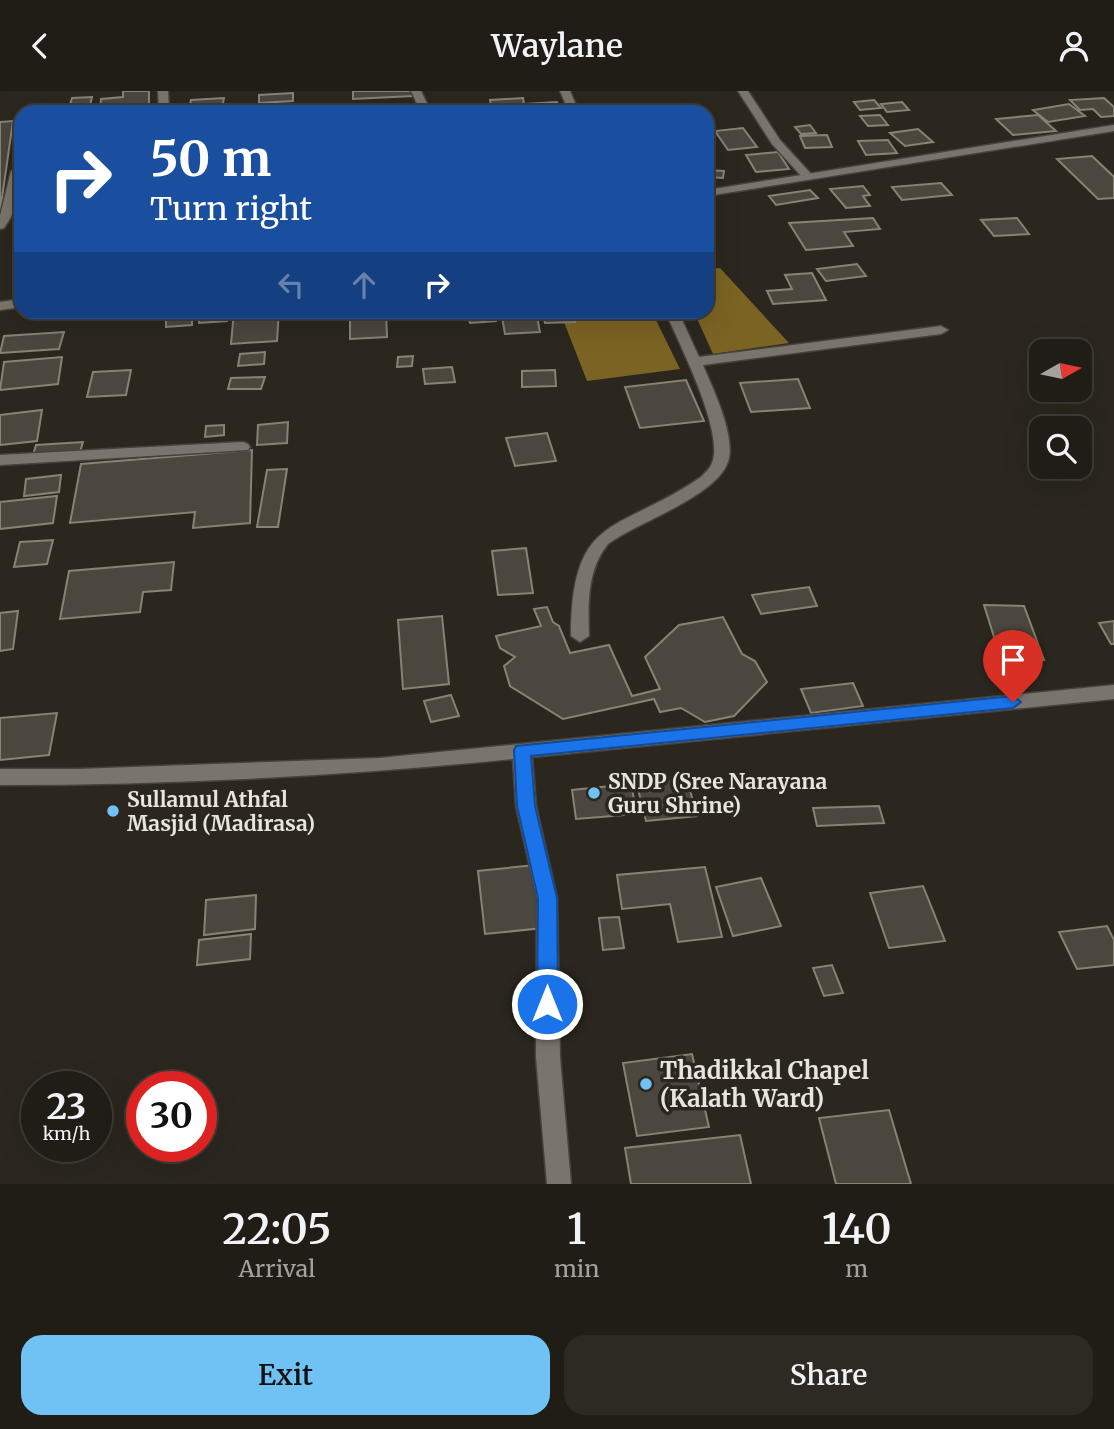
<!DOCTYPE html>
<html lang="en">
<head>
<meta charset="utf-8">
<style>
  :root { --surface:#201d17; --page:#2d2a24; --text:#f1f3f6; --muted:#a2a2a1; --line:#3d3b36; --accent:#70c2f4 }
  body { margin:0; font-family:Merriweather,serif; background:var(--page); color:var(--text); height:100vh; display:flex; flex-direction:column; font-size:26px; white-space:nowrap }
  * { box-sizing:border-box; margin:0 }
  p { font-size:23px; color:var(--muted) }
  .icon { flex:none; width:38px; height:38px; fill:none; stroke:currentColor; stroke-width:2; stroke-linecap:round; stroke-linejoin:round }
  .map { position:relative; height:1093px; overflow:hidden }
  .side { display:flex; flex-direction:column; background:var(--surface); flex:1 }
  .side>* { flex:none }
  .top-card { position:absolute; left:14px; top:14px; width:700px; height:214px; border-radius:21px; box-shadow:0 7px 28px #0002,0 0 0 2px var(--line); background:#1a4fa0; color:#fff; overflow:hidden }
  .needle { width:46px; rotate:81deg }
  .tools { position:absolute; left:1029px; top:248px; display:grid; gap:14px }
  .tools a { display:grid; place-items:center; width:63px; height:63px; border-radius:14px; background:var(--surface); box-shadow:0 7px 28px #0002,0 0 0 2px var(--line); font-size:35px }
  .speed { position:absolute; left:21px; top:980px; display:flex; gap:14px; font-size:35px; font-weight:700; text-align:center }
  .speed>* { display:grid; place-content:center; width:91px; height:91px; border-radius:50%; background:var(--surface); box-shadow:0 7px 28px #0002,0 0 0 2px var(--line); line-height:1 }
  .speed small { font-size:18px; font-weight:400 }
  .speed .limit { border:10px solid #d22; background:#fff; color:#111 }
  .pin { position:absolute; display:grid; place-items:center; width:60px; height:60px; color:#fff; margin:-72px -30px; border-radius:50% 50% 50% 0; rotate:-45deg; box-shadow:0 0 7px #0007 }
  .pin .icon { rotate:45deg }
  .me { position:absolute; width:77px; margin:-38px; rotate:0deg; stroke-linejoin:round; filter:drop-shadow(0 0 5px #0008) }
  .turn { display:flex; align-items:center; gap:24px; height:147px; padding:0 21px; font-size:32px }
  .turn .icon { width:91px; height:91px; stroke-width:2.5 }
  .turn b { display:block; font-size:49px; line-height:60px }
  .lanes { display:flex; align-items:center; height:66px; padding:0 21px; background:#0003; justify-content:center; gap:35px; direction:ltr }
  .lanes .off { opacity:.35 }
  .eta { display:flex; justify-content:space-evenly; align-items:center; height:119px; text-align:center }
  .eta b { font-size:42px; font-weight:600; line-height:49px }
  .cta { display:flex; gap:14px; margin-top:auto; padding:14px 21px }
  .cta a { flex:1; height:80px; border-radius:21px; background:var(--accent); color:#111; font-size:28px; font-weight:600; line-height:80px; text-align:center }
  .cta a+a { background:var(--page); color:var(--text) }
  header { display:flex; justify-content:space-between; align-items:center; height:91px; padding:0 21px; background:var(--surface); font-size:32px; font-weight:600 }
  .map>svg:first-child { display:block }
  .water { fill:#7b6323 }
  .building { fill:#4b473e; stroke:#868278; stroke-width:2 }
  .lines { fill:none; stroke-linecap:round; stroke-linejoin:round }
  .lane-casing { stroke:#46433c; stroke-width:3 }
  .street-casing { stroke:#46433c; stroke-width:3 }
  .secondary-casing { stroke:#46433c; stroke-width:3 }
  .lane { fill:#7a756c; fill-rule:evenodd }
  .street { fill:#7a756c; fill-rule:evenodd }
  .secondary { fill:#7a756c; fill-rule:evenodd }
  .route { fill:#1a73e8; stroke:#114b97; stroke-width:2 }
  .poi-dot { fill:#70c2f4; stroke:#2b271f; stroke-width:2.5 }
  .labels { text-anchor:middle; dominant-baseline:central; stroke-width:7; stroke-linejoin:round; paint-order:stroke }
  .poi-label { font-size:21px; font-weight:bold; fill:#e7e5df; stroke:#2b271f; text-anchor:start }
  .near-poi-label { font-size:24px; font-weight:bold; fill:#e7e5df; stroke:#2b271f; text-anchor:start }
</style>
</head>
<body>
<header><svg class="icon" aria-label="back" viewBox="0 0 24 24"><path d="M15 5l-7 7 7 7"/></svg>Waylane<svg class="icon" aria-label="person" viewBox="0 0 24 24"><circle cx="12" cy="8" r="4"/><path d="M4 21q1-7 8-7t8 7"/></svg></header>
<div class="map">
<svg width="1114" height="1093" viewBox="0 0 1114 1093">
  <rect width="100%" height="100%" fill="#2b271f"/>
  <path class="water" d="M720,177L789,252L713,263L694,221L707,220V178Z
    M560,221H652L680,278L587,290Z"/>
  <path class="building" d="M123,0H149V14L100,18L101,8L123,6Z
    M353,0H412L413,5L353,8Z
    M293,2V10L259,12V4Z
    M92,6L89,19L68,20L72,7Z
    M224,7L222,17L189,18L191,9Z
    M523,7L524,13L557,11L560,19L492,21L490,9Z
    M1104,7L1114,16V25L1101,26L1093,18L1080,19L1070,9Z
    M874,9L881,17L860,19L854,11Z
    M902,11L909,19L887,21L881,13Z
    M421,13L423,21H390L389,16Z
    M1069,13L1085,25L1048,31L1033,19Z
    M328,15L329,21H257Z
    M379,16L380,21H344V18Z
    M880,24L888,34L868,35L860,25Z
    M1038,24L1056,40L1013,44L996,28Z
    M13,30L0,121V31Z
    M810,34L816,42L801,43L795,36Z
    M743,37L757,56L728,59L715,40Z
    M918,38L933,51L905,55L890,42Z
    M827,44L832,56L805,57L800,45Z
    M888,49L897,62L866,64L858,50Z
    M778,61L789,78L756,81L746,64Z
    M1092,65L1114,86V107L1098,108L1057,68Z
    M707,75V79L724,80L723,87L707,86Z
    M941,92L952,104L902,109L892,96Z
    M863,95L870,104L863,105L870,115L846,117L830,98Z
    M810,99L818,107L776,114L769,105Z
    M873,127L880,138L844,141L853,155L806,159L789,132Z
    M1017,127L1029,143L994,145L981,129Z
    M857,173L866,185L826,190L817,178Z
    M812,182L826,209L773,213L767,200L792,198L785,184Z
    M166,220H192V234L166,236Z
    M200,220H228L227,230L199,232Z
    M234,220H279L277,250L231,253Z
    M350,220H386L387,246L350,248Z
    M468,220H495L496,230L470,232Z
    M501,220H536L540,241L505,243Z
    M542,220H573L575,231L545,232Z
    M64,241L59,258L0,262L4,245Z
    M265,261L264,273L238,275L240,263Z
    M413,265L412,275L397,276L398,266Z
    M62,266L58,293L0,299L4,271Z
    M452,276L455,291L425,293L423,278Z
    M131,279L126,304L87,306L93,281Z
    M555,279L556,295L522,296V280Z
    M265,286L261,298H228L231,287Z
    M798,288L810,317L751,321L740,292Z
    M686,289L704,330L640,337L625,296Z
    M42,319L37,350L0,354V324Z
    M288,331L287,352L257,354L258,334Z
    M224,334V344L205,346L206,335Z
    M547,342L556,370L515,375L506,347Z
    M83,351L80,361L33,364L36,354Z
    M252,359L250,432L193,437L195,421L70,432L81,373Z
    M287,378L278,436H257L267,379Z
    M61,384L59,401L24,405L26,388Z
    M57,405L53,432L0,438V411Z
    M53,449L47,473L14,476L20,451Z
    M526,457L533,502L498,504L492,460Z
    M174,471L171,499L143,501L140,521L60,528L69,480Z
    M809,496L817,515L761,523L752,504Z
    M984,514L1024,515L1044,569L1001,568Z
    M547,516L553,531L559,535L570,562L609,554L632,605L660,598L645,566L679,534L723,526L742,563L755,570L767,591L734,625L705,631L681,617L660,621L654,608L563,628L510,595L504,575L515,566L500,557L496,545L541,535L534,518Z
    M18,520L13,558L0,560V522Z
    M442,525L449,593L403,598L398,529Z
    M1114,530V553H1111L1099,532Z
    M853,592L863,615L811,622L801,598Z
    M451,604L459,625L431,631L424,610Z
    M57,622L49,664L0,669V627Z
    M687,688L697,725L646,730L637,694Z
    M631,693L637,723L576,728L572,699Z
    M879,715L884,732L817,735L813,717Z
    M535,774L543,837L485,843L478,780Z
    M705,776L722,846L678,851L670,813L622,818L617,784Z
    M761,787L781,835L733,845L716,796Z
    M923,795L945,850L889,857L870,802Z
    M256,804L255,838L204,844L206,809Z
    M619,826L624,857L603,859L599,827Z
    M1107,835L1114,849V874L1077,878L1059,841Z
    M251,843L250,868L197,874L199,849Z
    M832,874L843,902L824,905L813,877Z
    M692,963L709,1036L637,1045L623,972Z
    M889,1019L911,1093H836L819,1027Z
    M740,1044L751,1093H631L625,1057Z"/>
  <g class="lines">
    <g class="lane-casing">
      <path id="lane" d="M665,220H678L699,266L941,235L948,239L941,243L703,274C713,298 734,341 729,367C722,404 637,431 608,453C587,479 588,513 589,545L580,551L571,545C572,421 616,444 701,386C706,381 711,377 713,369C722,336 679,252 665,220Z"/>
    </g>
    <g class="street-casing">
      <path id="street" d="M158,0H168L169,21H159Z
        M411,0H421L431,21H421Z
        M560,0H570L579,21H569Z
        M738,0H748L780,49L812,84V88H804L772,53Z
        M17,77L21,78C21,100 17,119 4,137L0,138V125L11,80Z
        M243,351L248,353L250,356L248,359L0,374V364Z
        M1114,594V608L532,666L536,715L557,807L560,966L571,1093H547L536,966L537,807L516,715L513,668C343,685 171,694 0,694V678H78L379,667Z"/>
    </g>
    <g class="secondary-casing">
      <path id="secondary" d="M1114,34V40L707,105V99Z
        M21,208V216L0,219V211Z"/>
    </g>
    <use href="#lane" class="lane"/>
    <use href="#street" class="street"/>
    <use href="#secondary" class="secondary"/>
  </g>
  <path class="route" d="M1013,605L1021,611L1013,617L531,665L535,715L557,807L558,913L555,919L547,922L540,919L537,913L538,807L517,715L514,659L516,655Z"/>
  <g class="poi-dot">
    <circle cx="594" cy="702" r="7"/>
    <circle cx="113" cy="720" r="7"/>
    <circle cx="646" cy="993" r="7"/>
  </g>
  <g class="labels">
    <g class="poi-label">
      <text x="608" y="690">SNDP (Sree Narayana<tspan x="608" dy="24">Guru Shrine)</tspan></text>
      <text x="127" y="708">Sullamul Athfal<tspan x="127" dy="24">Masjid (Madirasa)</tspan></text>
    </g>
    <g class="near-poi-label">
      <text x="660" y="979">Thadikkal Chapel<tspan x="660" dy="28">(Kalath Ward)</tspan></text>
    </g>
  </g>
</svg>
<div class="tools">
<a><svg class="needle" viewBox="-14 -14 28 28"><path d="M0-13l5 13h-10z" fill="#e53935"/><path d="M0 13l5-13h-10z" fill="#a2a2a1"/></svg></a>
<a><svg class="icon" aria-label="search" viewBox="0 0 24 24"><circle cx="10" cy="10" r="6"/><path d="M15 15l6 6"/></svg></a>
</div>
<div class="speed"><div>23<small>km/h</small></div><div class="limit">30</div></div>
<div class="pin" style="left:1013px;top:611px;background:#d93025"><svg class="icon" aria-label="arrive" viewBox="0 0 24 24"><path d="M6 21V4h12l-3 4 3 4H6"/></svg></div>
<svg class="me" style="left:547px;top:913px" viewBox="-20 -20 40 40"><circle r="17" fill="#1a73e8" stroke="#fff" stroke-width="3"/><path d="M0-11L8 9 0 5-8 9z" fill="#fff"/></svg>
<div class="top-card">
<div class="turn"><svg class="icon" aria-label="right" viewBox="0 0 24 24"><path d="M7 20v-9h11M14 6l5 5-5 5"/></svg><div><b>50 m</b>Turn right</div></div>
<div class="lanes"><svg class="icon off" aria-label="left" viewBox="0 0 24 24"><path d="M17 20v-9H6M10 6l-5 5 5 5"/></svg><svg class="icon off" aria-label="ahead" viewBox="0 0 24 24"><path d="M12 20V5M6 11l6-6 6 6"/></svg><svg class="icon" aria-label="right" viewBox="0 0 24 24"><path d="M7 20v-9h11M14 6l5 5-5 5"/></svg></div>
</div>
</div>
<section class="side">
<div class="eta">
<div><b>22:05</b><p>Arrival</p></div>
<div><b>1</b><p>min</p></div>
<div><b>140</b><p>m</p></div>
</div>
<div class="cta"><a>Exit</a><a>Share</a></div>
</section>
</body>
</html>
